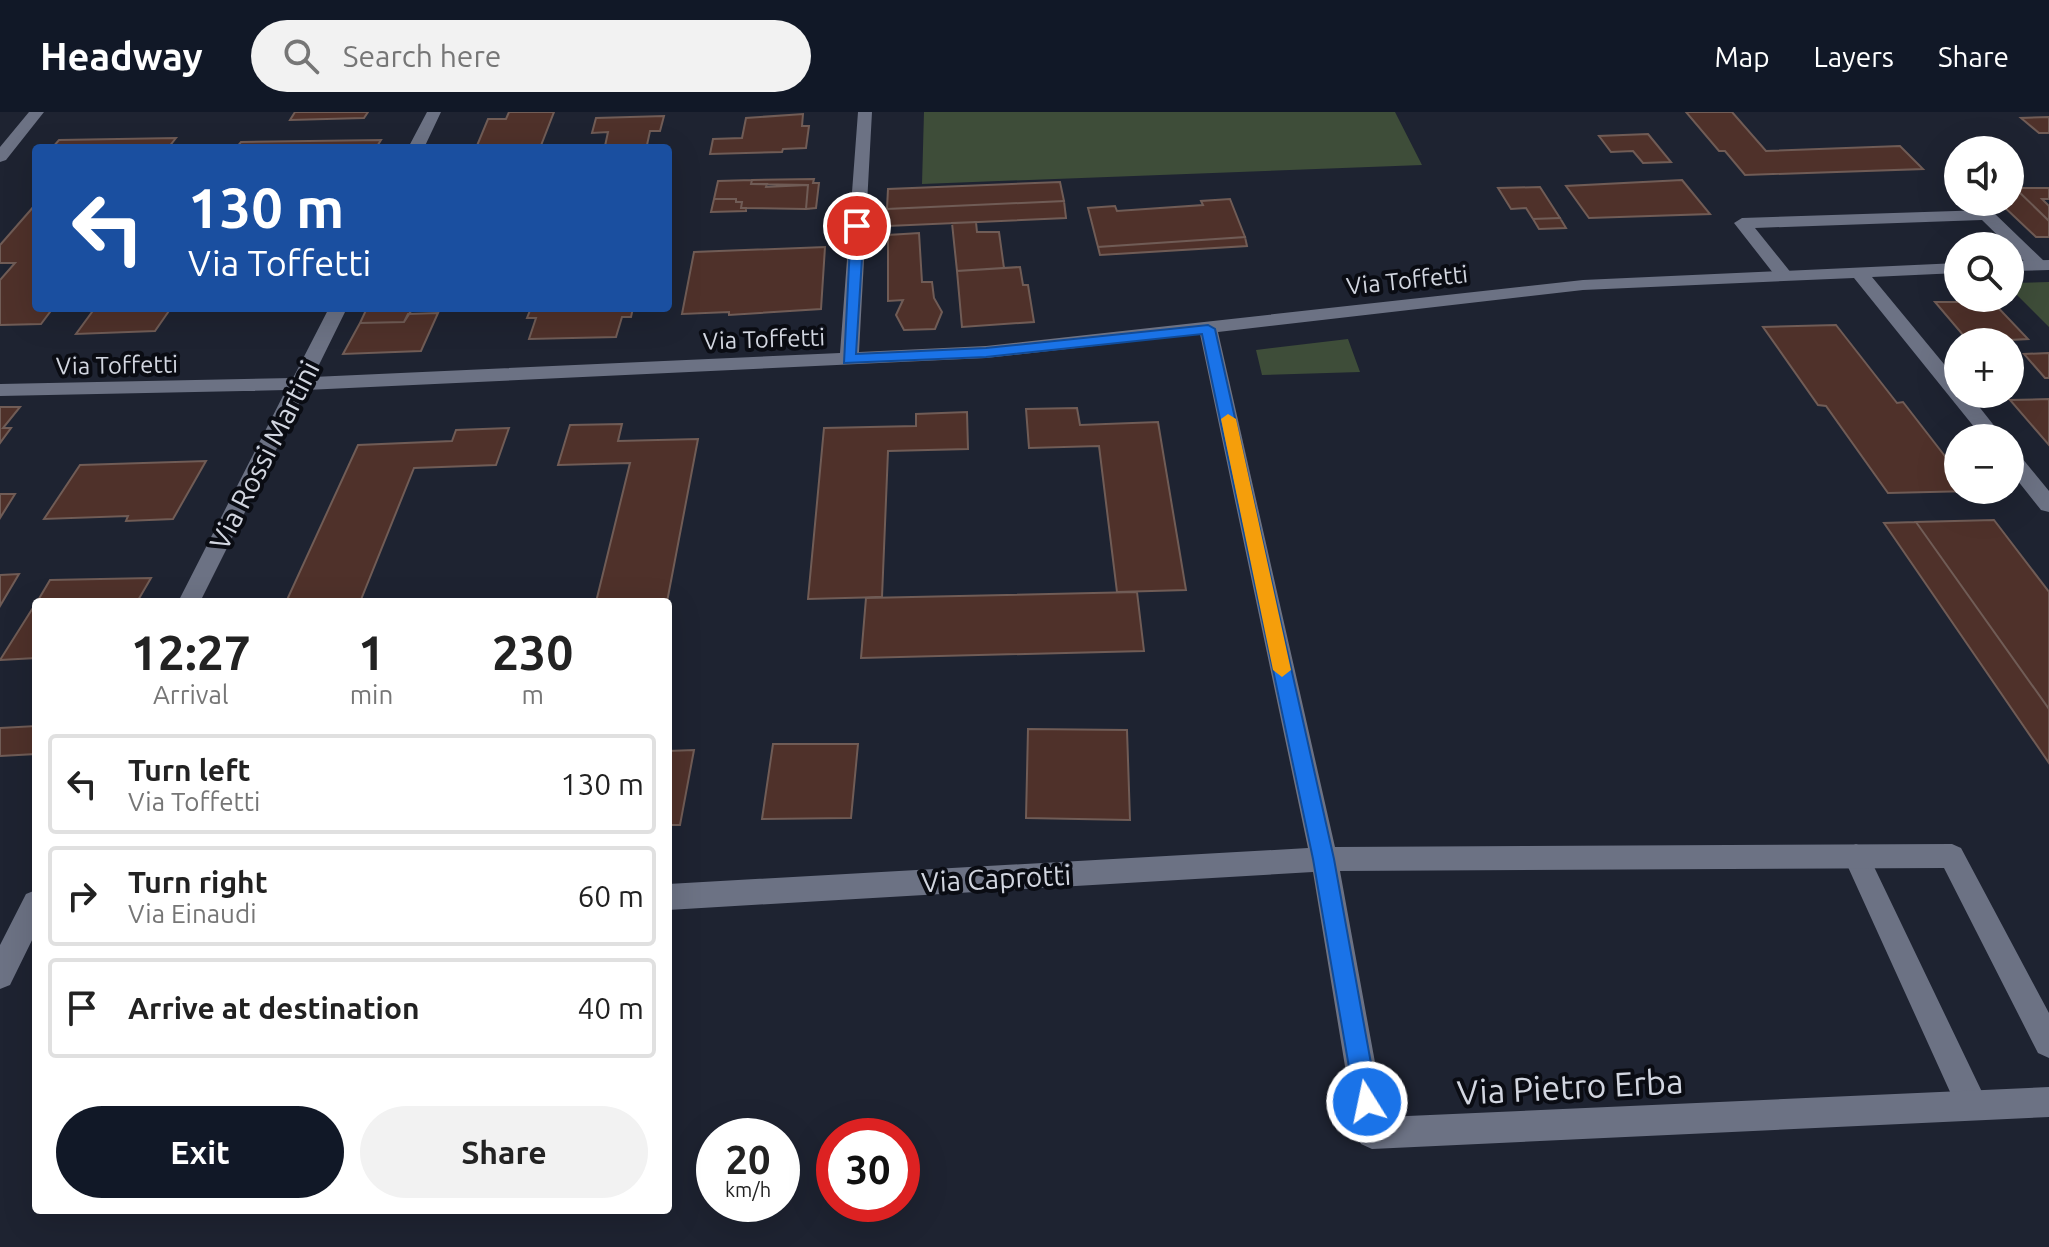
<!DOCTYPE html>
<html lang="en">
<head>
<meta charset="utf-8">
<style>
  :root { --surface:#fff; --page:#f2f2f2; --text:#222; --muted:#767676; --line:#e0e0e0; --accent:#111827 }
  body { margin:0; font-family:Ubuntu,sans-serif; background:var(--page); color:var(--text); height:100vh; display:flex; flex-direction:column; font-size:30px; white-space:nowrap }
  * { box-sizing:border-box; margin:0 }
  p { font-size:26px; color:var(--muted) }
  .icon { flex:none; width:44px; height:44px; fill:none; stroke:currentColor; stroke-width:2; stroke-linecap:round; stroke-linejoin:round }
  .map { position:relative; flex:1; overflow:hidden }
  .side { position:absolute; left:32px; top:486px; width:640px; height:616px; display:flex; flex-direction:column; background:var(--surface); border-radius:8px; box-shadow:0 8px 32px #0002 }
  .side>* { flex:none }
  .hud { position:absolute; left:32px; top:32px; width:640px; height:168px; border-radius:8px; box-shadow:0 8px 32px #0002; background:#1a4fa0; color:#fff; overflow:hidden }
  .controls { position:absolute; left:1944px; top:24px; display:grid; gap:16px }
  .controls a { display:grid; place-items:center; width:80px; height:80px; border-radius:50%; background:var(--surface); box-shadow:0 8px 32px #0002; font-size:40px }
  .speed { position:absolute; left:696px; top:1006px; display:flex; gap:16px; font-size:40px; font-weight:700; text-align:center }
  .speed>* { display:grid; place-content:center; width:104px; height:104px; border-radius:50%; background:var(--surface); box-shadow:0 8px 32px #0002; line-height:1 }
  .speed small { font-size:20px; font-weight:400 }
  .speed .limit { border:12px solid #d22; background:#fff; color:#111 }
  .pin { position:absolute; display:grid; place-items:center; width:68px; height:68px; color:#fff; margin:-34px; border:4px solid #fff; border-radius:50%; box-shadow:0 2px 8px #0007 }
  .me { position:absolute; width:88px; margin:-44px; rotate:350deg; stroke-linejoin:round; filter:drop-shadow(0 0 6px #0008) }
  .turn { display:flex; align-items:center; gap:28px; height:168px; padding:0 24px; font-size:36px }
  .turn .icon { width:104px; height:104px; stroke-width:2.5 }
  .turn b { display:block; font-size:56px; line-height:68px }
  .eta { display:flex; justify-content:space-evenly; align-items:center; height:136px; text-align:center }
  .eta b { font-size:48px; font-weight:600; line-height:56px }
  .cta { display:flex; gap:16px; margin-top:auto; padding:16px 24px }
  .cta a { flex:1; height:92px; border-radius:48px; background:var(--accent); color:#fff; font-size:32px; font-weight:600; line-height:92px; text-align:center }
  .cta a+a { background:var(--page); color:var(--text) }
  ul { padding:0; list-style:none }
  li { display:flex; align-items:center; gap:24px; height:100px; margin:0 16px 12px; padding:0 8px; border:4px solid var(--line); border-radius:8px }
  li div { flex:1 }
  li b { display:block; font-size:30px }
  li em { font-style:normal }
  header { display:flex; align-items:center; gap:48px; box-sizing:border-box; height:112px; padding:0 40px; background:var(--accent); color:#fff }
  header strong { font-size:38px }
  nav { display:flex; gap:44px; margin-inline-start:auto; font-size:28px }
  .search { width:560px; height:72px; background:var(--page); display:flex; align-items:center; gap:20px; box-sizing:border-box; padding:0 28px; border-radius:44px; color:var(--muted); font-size:30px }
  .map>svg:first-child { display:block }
  .green { fill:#3e4d39 }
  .building { fill:#4f312a; stroke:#705c56; stroke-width:2 }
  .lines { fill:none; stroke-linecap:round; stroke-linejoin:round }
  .lane { fill:#6c7284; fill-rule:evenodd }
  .street { fill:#6c7284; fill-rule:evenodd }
  .route { fill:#1a73e8; stroke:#114b97; stroke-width:2 }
  .slow { fill:#f59e0b }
  .labels { text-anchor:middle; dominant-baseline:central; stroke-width:8; stroke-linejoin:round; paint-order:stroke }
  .far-street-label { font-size:24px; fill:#d2d6e0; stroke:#0a0c13 }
  .street-label { font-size:28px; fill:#d2d6e0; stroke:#0a0c13 }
  .near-street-label { font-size:34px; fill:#d2d6e0; stroke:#0a0c13 }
</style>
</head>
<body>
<header>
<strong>Headway</strong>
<div class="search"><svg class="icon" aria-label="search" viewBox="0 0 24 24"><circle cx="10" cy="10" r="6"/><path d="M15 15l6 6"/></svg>Search here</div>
<nav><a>Map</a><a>Layers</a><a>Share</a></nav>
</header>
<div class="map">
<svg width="2049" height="1135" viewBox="0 0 2049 1135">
  <rect width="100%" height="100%" fill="#1e2331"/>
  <path class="green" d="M924,0H1395L1422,53L922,72Z
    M2049,170V215L2010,176V171Z
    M1348,227L1360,260L1262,263L1256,238Z"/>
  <path class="building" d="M295,0H368L364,6L290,8Z
    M509,0H554L540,36H476L488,7H506Z
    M1686,0H1732L1766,39L1900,34L1923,57L1745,63L1725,39H1719Z
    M803,2L802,14H809L806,36L783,37L782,40L710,42L713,27L742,26L746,6Z
    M664,4L660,19H650L647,33H656L655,36H585L605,34L608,20L592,21L596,6Z
    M2049,5V21H2039L2021,6Z
    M1648,22L1671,50L1643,51L1633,39L1611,40L1599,24Z
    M176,26L168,36H52L59,28Z
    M381,28L376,36H236L241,30Z
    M814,67L813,71H819L816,96L806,97L808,73L751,72L752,68Z
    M752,68L751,72H767L766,75L808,73L806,97L741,96L742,90H736V87H714L718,69Z
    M1682,68L1710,102L1589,106L1566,74Z
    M1060,70L1064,89L887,97L888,77Z
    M1540,75L1560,106L1533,107L1526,96L1511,97L1498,76Z
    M2015,76H2049V87H2042L2049,94V109Z
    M2015,76L2049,109V125H2036L1999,90H2010V77Z
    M714,87H736V90H742L741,96H746V99L711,100Z
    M1230,87L1245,125L1098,135L1088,96L1115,94L1117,99L1203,93L1201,89Z
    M1064,89L1066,106L888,114L887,97Z
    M35,93L36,196H53L41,212L0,213V168L15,151H0V133Z
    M1560,106L1566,116L1539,117L1533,107Z
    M976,110L977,120H999L1004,156L957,159L952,111Z
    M919,121L922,170H932L934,186L942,200L935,217L904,218L896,203L903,188L888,189V123Z
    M1245,125L1247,134L1100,143L1098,135Z
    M825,135L821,197L729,203V200L682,202L694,140Z
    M1020,155L1023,173H1028L1034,210L962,215L957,159Z
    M1962,186H1989L2028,227L1969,230L1935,190H1967Z
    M95,196H171L155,219L76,222Z
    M367,196H413L404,210L360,211Z
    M531,196H633L631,205H622L616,225L529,227L536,206H527Z
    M438,201L421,239L343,242L360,211L404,210L408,202Z
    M1836,213L1897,291L1903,290L1958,361V378L1972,379L1888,381L1826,294L1818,293L1763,215Z
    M2049,241V266H2045L2024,242Z
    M2049,287V333L2010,288Z
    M0,295H20L3,316H11L0,331Z
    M1077,296L1080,313L1158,310L1186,478L1117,480L1099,334L1029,336L1026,297Z
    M967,300L968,337L888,339L882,485L808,487L824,316L916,314V302Z
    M622,312L618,329L698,327L667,490H596L630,351L558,353L570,313Z
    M509,316L496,353L414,356L360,490H286L358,333L452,329L456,318Z
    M206,349L173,407L126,409L128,404L44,407L80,353Z
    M0,382H15L0,406Z
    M1994,408L2049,480V597L1916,410Z
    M1916,410L2049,597V651L1884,411Z
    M19,462L0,494V463Z
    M151,466L137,490H37L50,468Z
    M1137,480L1144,539L861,546L866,486Z
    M36,491V546L0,548Z
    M36,614V642L0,644V616Z
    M1028,617L1127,618L1130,708L1026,706Z
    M773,632H858L851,706L762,707Z
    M694,638L680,713H668V639Z"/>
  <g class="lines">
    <path class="lane" d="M1986,98L1992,99L2044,149L2047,153L2044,157H2032L1982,108L1755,116L1792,162L1783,167L1777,166L1734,111L1742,106Z
      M1856,732L1865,736L1983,982L1987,993L1983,1004L1972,1008L1961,1004L1843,744L1847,736Z"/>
    <path class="street" d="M29,0H44L6,48L0,50V35Z
      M427,0H441L424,36H408Z
      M858,0H872L859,240L986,234L1583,168L1958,151V161L1872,165L1958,269V282H1969L2004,326H1983L1854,166L1583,178L1218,220L1335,735L1952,732L1961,736L2049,901V946L2038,941L1944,756L1340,759L1385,1005L2049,975V1005L1372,1037L1361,1032L1356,1021L1313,760L668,798V772L1308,736L1200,222L986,246L306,278L200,490H178L286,278L0,284V272L293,266L329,196H347L313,265L840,241Z
      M2049,148V158L2010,159V149Z
      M2010,338L2017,340L2049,379V400L2041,398L2010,359Z
      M36,778V820L10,873L0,877V833L26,782Z"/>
  </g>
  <path class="route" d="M857,110L864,114L856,242L986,236L1208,213L1215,217L1334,747L1378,990L1375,999L1367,1002L1358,999L1355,990L1313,747L1202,222L986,245L844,251L851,114Z"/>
  <path class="slow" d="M1228,302L1236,307L1291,558L1282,565L1273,558L1221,307Z"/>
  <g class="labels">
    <g class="far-street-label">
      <text transform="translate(1407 168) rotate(-6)">Via Toffetti</text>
      <text transform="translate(764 227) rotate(-2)">Via Toffetti</text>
      <text transform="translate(117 253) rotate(-1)">Via Toffetti</text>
    </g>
    <g class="street-label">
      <text transform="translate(264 343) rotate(-63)">Via Rossi Martini</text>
      <text transform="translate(996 766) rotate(-3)">Via Caprotti</text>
    </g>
    <g class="near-street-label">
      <text transform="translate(1570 974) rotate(-3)">Via Pietro Erba</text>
    </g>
  </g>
</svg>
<div class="controls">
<a><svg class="icon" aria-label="sound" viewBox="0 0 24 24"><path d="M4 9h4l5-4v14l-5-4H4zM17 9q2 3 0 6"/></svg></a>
<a><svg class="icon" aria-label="search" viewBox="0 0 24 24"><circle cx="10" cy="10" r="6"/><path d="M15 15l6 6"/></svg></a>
<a>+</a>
<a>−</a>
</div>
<div class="speed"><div>20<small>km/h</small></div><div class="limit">30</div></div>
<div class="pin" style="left:857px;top:114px;background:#d93025"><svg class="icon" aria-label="arrive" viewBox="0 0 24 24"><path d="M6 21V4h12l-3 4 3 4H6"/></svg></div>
<svg class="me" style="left:1367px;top:990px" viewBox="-20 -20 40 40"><circle r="17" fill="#1a73e8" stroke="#fff" stroke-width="3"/><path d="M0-11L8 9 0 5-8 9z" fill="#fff"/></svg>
<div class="hud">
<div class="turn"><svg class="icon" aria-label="left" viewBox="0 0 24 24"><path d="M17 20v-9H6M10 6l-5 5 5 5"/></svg><div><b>130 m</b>Via Toffetti</div></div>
</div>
<section class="side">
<div class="eta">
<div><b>12:27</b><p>Arrival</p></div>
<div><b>1</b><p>min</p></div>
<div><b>230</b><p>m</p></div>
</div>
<ul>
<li><svg class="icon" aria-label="left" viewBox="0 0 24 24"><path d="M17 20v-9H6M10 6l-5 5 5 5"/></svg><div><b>Turn left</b><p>Via Toffetti</p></div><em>130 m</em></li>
<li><svg class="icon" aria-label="right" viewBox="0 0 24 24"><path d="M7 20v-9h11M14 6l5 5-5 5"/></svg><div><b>Turn right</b><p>Via Einaudi</p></div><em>60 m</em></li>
<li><svg class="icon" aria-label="arrive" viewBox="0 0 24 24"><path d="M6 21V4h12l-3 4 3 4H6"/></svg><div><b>Arrive at destination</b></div><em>40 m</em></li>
</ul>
<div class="cta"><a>Exit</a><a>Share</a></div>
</section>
</div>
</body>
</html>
